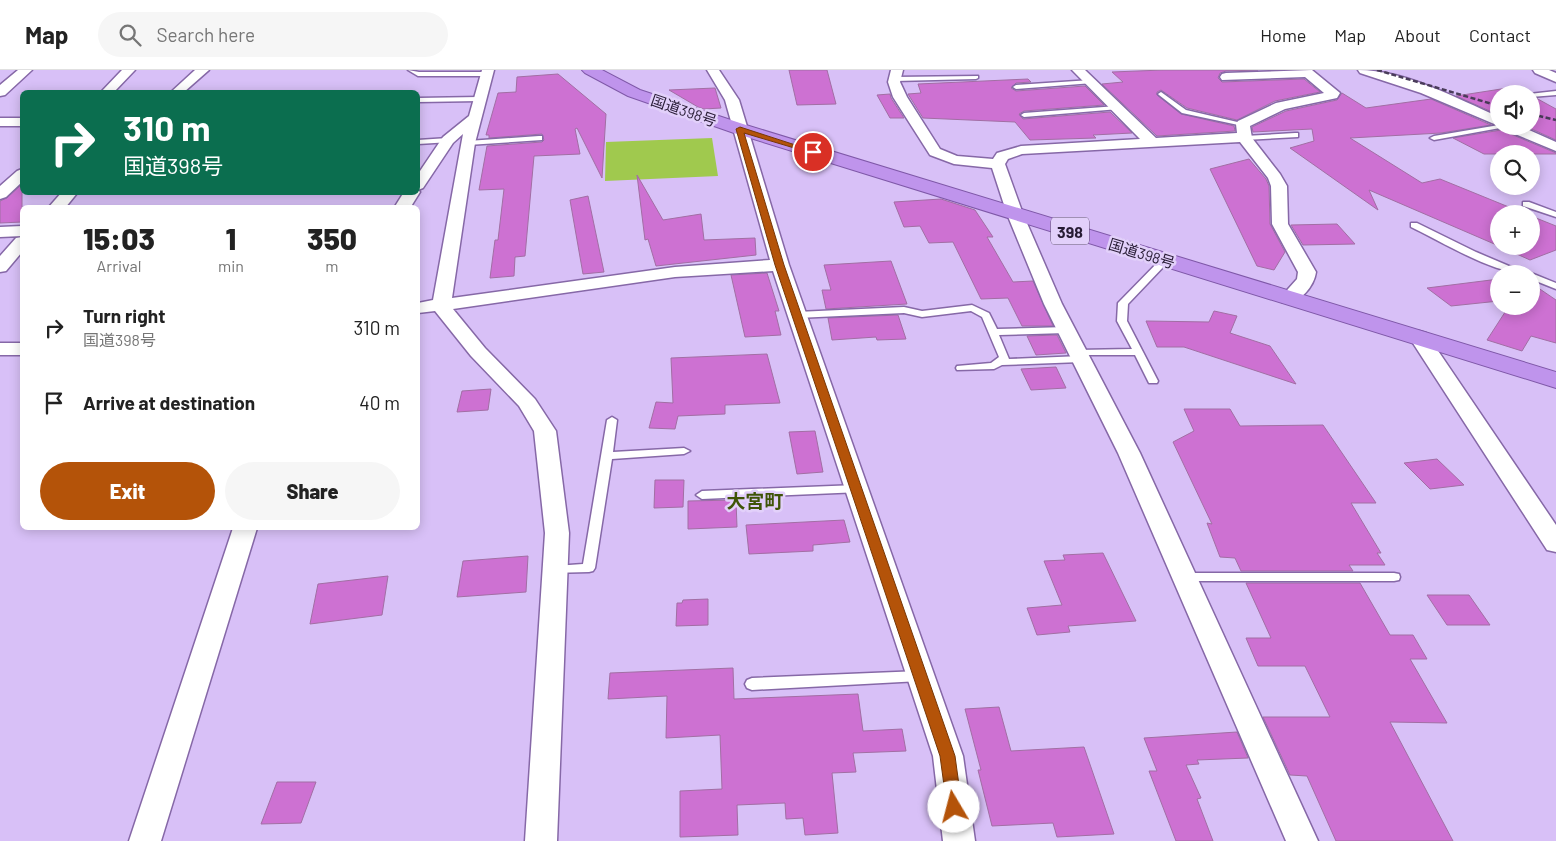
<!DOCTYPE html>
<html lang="en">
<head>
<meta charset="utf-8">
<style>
  :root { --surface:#fff; --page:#f6f6f6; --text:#222; --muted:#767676; --line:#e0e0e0; --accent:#b45309 }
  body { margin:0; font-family:Barlow,"Noto Sans JP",sans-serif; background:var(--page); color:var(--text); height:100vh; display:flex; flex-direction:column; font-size:19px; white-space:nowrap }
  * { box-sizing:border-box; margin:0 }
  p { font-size:16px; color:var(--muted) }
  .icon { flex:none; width:28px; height:28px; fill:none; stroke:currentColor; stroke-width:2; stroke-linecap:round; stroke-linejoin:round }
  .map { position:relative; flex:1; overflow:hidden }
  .panel { position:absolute; left:20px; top:135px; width:400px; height:325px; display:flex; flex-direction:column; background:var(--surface); border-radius:8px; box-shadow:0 2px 12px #0003 }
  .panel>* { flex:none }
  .banner { position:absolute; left:20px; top:20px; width:400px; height:105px; border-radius:8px; box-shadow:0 2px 12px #0003; background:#0b6e4f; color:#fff; overflow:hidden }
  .controls { position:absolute; left:1490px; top:15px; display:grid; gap:10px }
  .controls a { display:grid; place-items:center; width:50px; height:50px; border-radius:50%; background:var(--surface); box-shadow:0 2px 12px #0003; font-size:25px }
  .pin { position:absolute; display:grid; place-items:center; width:42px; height:42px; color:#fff; margin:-21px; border:2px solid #fff; border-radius:50%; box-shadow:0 1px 5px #0007 }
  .me { position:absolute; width:55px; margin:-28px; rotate:352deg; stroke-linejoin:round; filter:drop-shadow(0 0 4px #0008) }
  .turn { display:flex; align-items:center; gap:18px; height:105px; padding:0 20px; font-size:22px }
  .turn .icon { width:65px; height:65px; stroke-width:2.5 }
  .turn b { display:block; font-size:35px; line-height:42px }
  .eta { display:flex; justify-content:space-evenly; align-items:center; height:85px; text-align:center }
  .eta b { font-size:30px; font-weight:800; line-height:35px }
  .cta { display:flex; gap:10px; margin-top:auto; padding:10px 20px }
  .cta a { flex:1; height:58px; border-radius:30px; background:var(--accent); color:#fff; font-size:20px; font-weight:800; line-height:58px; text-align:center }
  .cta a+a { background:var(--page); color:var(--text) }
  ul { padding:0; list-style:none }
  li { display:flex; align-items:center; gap:15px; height:75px; padding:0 20px }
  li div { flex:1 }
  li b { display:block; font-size:19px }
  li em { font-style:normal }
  header { display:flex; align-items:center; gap:30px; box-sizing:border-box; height:70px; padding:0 25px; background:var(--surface); border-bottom:1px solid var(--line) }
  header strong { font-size:24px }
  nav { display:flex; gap:28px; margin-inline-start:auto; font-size:18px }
  .search { width:350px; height:45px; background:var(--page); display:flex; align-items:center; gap:12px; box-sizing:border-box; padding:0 18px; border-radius:28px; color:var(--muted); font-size:19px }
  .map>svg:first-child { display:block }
  .green { fill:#a0c94e }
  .building { fill:#cd71d2; stroke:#a26ea4 }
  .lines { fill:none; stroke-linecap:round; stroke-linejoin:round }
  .service-casing { stroke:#8668a7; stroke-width:3 }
  .minor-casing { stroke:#8668a7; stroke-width:3 }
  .trunk-casing { stroke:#7f58a8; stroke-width:2 }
  .service { fill:#fff; fill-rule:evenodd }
  .minor { fill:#fff; fill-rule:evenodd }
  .trunk { fill:#bf94ec; fill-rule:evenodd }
  .rail { stroke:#4a3c5a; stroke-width:2.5; stroke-dasharray:5 2.5; stroke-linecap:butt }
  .route { fill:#b45309; stroke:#753606 }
  .labels { text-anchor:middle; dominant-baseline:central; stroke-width:5; stroke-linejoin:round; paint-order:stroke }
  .far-street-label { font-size:15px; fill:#271b34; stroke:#e2d0fa }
  .shield { fill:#e2d0fa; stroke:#5f516f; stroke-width:1 }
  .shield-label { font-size:16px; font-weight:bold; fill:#271b34 }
  .neighbourhood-label { font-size:19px; font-weight:bold; fill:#3f5407; stroke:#e2d0fa }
</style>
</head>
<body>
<header>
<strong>Map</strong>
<div class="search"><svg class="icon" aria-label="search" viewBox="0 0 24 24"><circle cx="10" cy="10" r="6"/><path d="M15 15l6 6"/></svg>Search here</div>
<nav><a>Home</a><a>Map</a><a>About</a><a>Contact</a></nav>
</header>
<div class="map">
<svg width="1556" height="771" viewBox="0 0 1556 771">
  <rect width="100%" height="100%" fill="#d8c0f7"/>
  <path class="green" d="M712,68L718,106L605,111L606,72Z"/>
  <path class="building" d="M789,0H827L836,34L797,35Z
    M1163,0H1258L1226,1L1220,3L1218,8L1222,12L1304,9L1320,22L1275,31L1237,50L1187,38L1161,20L1157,22V25L1181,44L1234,56L1235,61L1157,66L1102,14L1123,12L1112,2Z
    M558,4L606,44L602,108L577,58L575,59L580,84L534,86L525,186L515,187L514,206L490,208L495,170H498L504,119L479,120L487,76L542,72L544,70L542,64L489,68V65H486L498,23L516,22L517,7Z
    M1028,9L1031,12L1016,13L1011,18L1016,21L1085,16L1104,35L1024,41L1019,44L1023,49L1110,42L1132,63L1093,65L1096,68L1030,70L1015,52L923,48L908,24L921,23L918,14Z
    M1514,17L1527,24H1499V45L1456,26Z
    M715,18L721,38L704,39L698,37L669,20Z
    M1342,23L1366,38L1431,29L1491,55L1441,63L1350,68L1422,113L1440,109L1526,144H1499V176L1369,120L1378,140L1290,78L1314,71L1312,59L1253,62L1252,57L1286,41L1337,30Z
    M890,24L891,28L904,48H890L877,25Z
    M1536,28L1556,39V70L1525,56H1531V29Z
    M1501,60L1556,83V84H1484L1453,68Z
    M1249,89L1266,109L1269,116L1270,154L1285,182L1274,200L1257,196L1210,99Z
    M637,105L663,150L701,144L704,170L755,168L756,185L656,196L648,169L645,170Z
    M22,114V152L0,153V131L7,128Z
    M588,126L604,202L583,204L570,130Z
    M941,129L975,140L993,167H987L1013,212L1033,211L1053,256H1022L1008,228L981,229L953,172L929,173L920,156L904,157L894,132Z
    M1531,146L1556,156V180L1530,190L1499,176H1531Z
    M1337,154L1355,174L1303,175L1291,155Z
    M891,191L907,234L826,239L822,220H831L824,195Z
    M767,203L779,241H775L781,265L745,267L731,205Z
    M1499,209V231L1451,236L1427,218Z
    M1531,213L1556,230V273L1531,266L1522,281L1487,270L1509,236H1531Z
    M1214,241L1237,246L1230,263L1270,276L1296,314L1184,277H1157L1146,251L1209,252Z
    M898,245L906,269L877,270L876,267L832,270L828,248Z
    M1057,265L1066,283L1036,285L1027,266Z
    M767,284L780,333L725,335V344L678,346L675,359L649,358L656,332L673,333L671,288Z
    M1056,297L1066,318L1031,320L1021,299Z
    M491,319L488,340L457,342L462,321Z
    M1184,339H1230L1240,356L1323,355L1376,433H1351L1381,483H1377L1385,495H1349L1353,501H1241L1235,488L1220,487L1207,453L1212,454L1173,372L1194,361Z
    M815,361L823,402L797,404L789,362Z
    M1437,389L1464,415L1430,419L1404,393Z
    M655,410H684L683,437L654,438Z
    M736,430L737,457L688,459V431Z
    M844,450L850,472L813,475V481L749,484L746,455Z
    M1103,483L1136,551L1068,556L1070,562L1037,565L1027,538L1062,535L1044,491L1065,490L1063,485Z
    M528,486L526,522L457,527L463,491Z
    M388,506L382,545L310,554L318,514Z
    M1246,513H1360L1390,565H1413L1427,589H1410L1447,653L1390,652L1453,771H1336L1307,706L1290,705L1263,647H1330L1305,596H1258L1246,568H1271Z
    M1427,525H1469L1490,555H1447Z
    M708,529V555L676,556L677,533H682L683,530Z
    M733,598L734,629L858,624L863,661L902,659L906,681L853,683L856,702L832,703L838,763L805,765L803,748L786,749L785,733L737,735L738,765L680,767V721L722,719L720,665L666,668L667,626L608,629L610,603Z
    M999,637L1011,681L1084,677L1114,764L1057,767L1053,753L992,756L978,700H981L965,639Z
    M1237,662L1248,688L1197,690L1199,694L1186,695L1201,728L1197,729L1213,771H1176L1149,701H1157L1144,668Z
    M277,712H316L301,753L261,754Z"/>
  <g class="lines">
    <g class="service-casing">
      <path id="service" d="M408,0L419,2H487L490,4L487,6H418Z
        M978,6V8L976,9L895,11L892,9L895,7Z
        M1091,10L1094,12L1093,13L1016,19L1013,17L1016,15Z
        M1556,21V25L1531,27V24H1529Z
        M1161,22L1186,40L1246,54L1243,56L1182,43L1159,25L1158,24Z
        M418,28L479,27L482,29L479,31L418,32Z
        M1117,36L1119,37V39L1024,47L1021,45L1024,43Z
        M1499,55L1511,56L1434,70L1430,68L1434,66Z
        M1295,63H1298V67L1245,70L1241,68L1245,66Z
        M539,66H542V70L468,75L464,73L468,71Z
        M448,68H451V72L418,74V70Z
        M1523,132H1529L1556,142V147L1523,136Z
        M1411,153H1417L1476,182L1528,204C1494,204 1442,172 1411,157Z
        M1165,187L1169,190L1168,192L1128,234L1127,251L1158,311L1157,313H1149L1135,285H1074L1073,283L1074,281L1078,280L1132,279L1117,251L1118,233L1162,188Z
        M1531,203L1556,213V219L1531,209V204H1529Z
        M972,235L989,243L997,259L1066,257L1071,260L1066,263L999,265L1009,289L1081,286L1086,289L1081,292L1002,295L994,299L957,300L956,298L957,296L991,293L999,287L982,247L971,241L922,247L904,243L797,248L792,245L797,242L904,237L922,241Z
        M612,347L617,350L613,382L684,378L690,381L684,384L612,389L595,498L593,501L589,502L550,503L549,500L550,497L555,496L583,494L607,350Z
        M857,415L863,419L861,422L702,429L696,425L702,421Z
        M1186,503H1394L1399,504L1400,507L1399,510L1394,511H1186L1181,510L1180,507L1181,504Z
        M920,601L925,602L927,606L925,610L920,611L752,620L747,618L745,614L747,610L752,608Z"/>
    </g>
    <g class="minor-casing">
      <path id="minor" d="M18,0H32L5,25L0,26V15Z
        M122,0H135L114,22H101Z
        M195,0H209L184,22H171Z
        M482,0H494L475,73L452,228L675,197L770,190L725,30L707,0H719L739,30L789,195L963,686L975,771H943L933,686L773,201L675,207L453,239L485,278L535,329L556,361L569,463L557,771H525L545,463L534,361L519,336L471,286L435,241L418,243V233L433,230L463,64L453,73L423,118L418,120L420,122L410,138H394L404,122H418V104L443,67L469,46Z
        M891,0H903L900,12L907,27L940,79L957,86L993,89L997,83L1021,76L1140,69L1072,0H1085L1156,68L1237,63L1236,54L1238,51L1276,33L1324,23L1305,7L1222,10L1220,7L1222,4L1226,3L1312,0L1340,23L1337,28L1285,39L1250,56L1252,68L1280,104L1287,116L1288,154L1316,202C1314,217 1298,236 1282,232L1280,228L1297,209L1298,202L1272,154L1271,116L1268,108L1240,72L1022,84L1008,89L1005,94L1023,144L1062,234L1140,383L1318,771H1286L1118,383L1044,234L1007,144L992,98L954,94L930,85L893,27L888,12Z
        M1358,0C1405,0 1456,28 1499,47V56L1421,23L1360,3Z
        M1533,0H1549L1556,3V12L1535,3Z
        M0,48H22V56H0Z
        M1501,56H1520L1556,72V81L1503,59Z
        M22,99V112L6,127L0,129V116L17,101Z
        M62,122H78L65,138H48Z
        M22,156V166L0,167V157Z
        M22,167V182L6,201L0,202V186L16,168Z
        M1419,261L1426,263L1556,455V482L1547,480L1409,267L1412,263Z
        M0,273H22V285H0Z
        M233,458H257L161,771H129Z"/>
    </g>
    <g class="trunk-casing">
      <path id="trunk" d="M582,0H602L640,20L746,55L1556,302V318L734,63L628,26L585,3Z"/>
    </g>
    <use href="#service" class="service"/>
    <use href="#minor" class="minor"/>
    <use href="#trunk" class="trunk"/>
    <path class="rail" d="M1377,0L1499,36
      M1531,44L1556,50"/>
  </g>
  <path class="route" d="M740,57L817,82L811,83L744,63L784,195L955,686L962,737L960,742L954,744L949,742L947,737L940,686L775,195L736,59Z"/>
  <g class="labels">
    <g class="far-street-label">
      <text transform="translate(684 40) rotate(19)">国道398号</text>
      <text transform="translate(1142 183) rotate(17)">国道398号</text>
    </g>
    <rect class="shield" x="1051" y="147.5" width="38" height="27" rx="4"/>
    <g class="shield-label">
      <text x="1070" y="161">398</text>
    </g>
    <g class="neighbourhood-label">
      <text x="755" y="430">大宮町</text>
    </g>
  </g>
</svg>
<div class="controls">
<a><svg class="icon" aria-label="sound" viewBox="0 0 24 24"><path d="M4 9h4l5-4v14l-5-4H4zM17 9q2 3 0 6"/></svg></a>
<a><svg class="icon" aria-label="search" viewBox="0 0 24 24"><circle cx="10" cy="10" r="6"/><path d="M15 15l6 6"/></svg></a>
<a>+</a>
<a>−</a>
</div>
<div class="pin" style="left:813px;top:82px;background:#d93025"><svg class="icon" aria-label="arrive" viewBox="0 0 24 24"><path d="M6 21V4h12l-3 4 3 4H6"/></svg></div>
<svg class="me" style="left:954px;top:737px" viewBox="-20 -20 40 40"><circle r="19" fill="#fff"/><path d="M0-13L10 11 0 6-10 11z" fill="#b45309"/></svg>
<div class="banner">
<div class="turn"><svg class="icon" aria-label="right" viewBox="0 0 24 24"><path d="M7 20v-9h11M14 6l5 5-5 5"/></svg><div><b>310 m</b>国道398号</div></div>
</div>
<section class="panel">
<div class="eta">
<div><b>15:03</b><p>Arrival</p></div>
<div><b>1</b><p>min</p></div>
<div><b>350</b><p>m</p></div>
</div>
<ul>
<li><svg class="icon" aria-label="right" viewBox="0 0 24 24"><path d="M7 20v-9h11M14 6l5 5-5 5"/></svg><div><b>Turn right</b><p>国道398号</p></div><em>310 m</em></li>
<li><svg class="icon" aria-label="arrive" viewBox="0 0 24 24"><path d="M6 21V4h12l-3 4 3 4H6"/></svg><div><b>Arrive at destination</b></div><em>40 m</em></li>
</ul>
<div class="cta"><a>Exit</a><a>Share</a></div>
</section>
</div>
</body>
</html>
